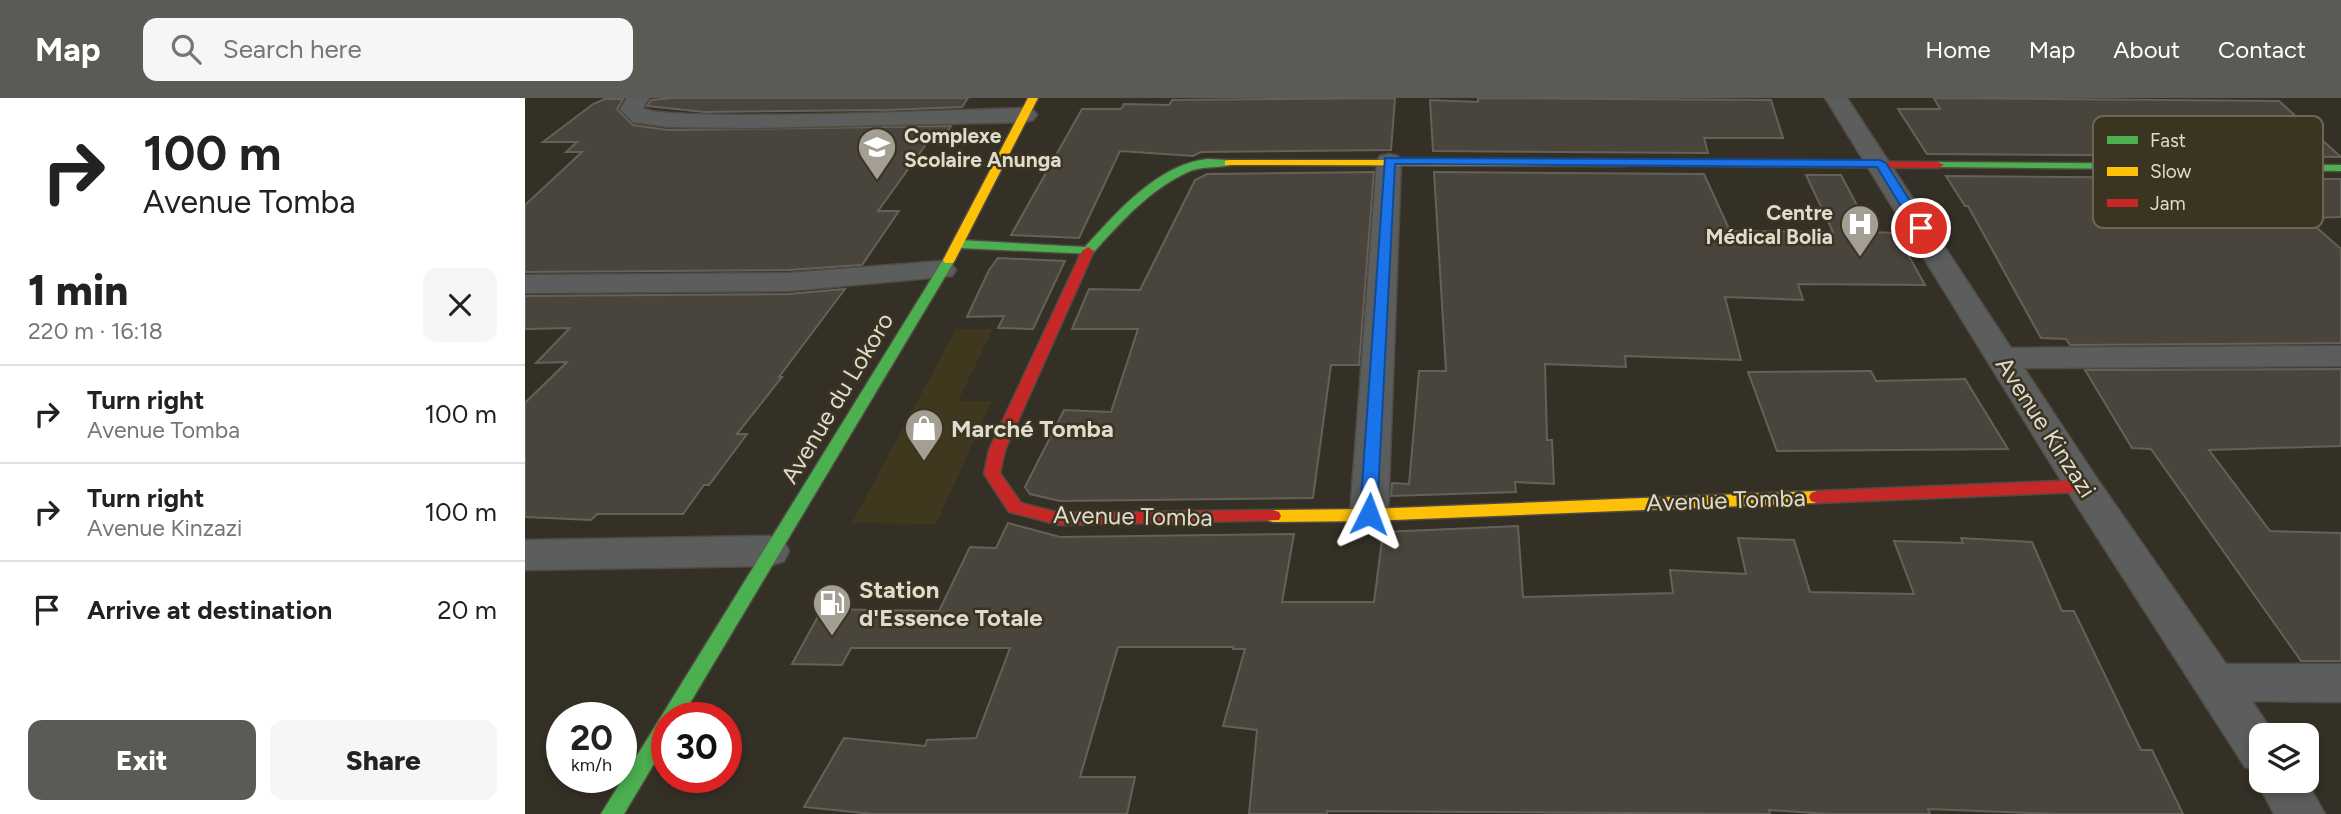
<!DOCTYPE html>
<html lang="en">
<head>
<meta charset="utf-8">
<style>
  :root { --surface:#fff; --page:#f6f6f6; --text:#222; --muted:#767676; --line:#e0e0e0; --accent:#5c5a55 }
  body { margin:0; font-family:Figtree,sans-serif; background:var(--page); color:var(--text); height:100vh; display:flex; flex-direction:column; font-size:26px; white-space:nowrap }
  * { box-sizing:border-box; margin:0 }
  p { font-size:23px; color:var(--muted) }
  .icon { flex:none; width:38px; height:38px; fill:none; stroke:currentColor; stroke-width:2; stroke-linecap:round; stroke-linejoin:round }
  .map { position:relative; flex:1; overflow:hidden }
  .side { display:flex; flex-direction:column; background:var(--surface); width:525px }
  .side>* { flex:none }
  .hud { background:#fff; color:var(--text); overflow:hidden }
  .buttons { position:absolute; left:1724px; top:625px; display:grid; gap:14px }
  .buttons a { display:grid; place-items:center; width:70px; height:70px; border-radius:14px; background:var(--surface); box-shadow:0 4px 10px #0003; font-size:35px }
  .speed { position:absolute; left:21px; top:604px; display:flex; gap:14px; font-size:35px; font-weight:700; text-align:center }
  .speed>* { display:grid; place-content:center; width:91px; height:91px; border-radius:50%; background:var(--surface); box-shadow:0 4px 10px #0003; line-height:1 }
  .speed small { font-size:18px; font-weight:400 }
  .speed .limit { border:10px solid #d22; background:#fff; color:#111 }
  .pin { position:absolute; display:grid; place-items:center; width:60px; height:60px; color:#fff; margin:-30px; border:4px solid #fff; border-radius:50%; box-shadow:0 2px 7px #0007 }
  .me { position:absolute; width:77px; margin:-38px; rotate:3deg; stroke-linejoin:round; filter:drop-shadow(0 0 5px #0008) }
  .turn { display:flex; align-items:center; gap:24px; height:147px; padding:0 28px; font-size:32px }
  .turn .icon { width:91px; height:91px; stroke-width:2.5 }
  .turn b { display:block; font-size:49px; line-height:60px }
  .round { display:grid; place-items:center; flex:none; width:74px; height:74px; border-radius:14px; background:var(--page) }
  .head { display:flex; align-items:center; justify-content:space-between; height:119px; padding:0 28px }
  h1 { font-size:42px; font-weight:800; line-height:52px }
  .cta { display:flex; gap:14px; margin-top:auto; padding:14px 28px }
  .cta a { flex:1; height:80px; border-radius:14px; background:var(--accent); color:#fff; font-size:28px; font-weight:800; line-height:80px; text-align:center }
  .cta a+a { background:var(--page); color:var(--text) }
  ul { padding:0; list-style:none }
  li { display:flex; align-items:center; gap:21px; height:98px; padding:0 28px; border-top:2px solid var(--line) }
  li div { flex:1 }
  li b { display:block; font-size:26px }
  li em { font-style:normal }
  header { display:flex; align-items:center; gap:42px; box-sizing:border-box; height:98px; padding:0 35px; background:var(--accent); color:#fff }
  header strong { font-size:33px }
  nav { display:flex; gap:38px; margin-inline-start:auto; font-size:24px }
  .search { width:490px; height:63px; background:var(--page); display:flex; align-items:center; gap:18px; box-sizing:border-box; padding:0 24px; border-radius:14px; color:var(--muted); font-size:26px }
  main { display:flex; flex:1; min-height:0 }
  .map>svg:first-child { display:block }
  .built { fill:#3f381f }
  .building { fill:#49453d; stroke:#656058; stroke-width:2 }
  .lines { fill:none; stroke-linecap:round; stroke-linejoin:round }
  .street-casing { stroke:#4f4b42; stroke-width:3 }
  .fast-casing { stroke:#4f4b42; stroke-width:3 }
  .slow-casing { stroke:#4f4b42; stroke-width:3 }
  .jam-casing { stroke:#4f4b42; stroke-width:3 }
  .street { fill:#5b5e5d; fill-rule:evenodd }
  .fast { fill:#4caf50; fill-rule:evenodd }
  .slow { fill:#ffc107; fill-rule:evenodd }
  .jam { fill:#c62828; fill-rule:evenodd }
  .route { fill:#1a73e8; stroke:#114b97; stroke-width:2 }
  .labels { text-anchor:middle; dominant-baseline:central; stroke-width:5; stroke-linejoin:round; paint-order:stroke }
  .far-poi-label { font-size:21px; font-weight:bold; fill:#dfdbcf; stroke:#3a3420; text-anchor:start }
  .street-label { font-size:24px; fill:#dfdbcf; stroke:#3a3420 }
  .poi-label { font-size:24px; font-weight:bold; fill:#dfdbcf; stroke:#3a3420; text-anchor:start }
  .key { fill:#3a3420; stroke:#6c6655; stroke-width:2 }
  .key-label { font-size:19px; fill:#dfdbcf }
</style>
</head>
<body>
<header>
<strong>Map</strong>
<div class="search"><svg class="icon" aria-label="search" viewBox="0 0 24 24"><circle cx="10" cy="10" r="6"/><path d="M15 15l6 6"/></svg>Search here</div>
<nav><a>Home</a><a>Map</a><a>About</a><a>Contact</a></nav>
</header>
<main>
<section class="side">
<div class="hud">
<div class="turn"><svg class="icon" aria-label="right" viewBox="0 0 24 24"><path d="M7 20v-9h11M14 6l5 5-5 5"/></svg><div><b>100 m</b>Avenue Tomba</div></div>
</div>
<div class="head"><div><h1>1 min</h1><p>220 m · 16:18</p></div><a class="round"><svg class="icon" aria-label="close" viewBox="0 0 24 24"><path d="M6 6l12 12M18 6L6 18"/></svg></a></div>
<ul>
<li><svg class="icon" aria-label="right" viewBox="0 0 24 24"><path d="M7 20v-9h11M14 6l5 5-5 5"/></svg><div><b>Turn right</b><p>Avenue Tomba</p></div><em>100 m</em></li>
<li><svg class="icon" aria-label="right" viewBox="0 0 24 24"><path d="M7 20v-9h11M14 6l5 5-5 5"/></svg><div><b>Turn right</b><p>Avenue Kinzazi</p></div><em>100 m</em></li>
<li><svg class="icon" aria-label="arrive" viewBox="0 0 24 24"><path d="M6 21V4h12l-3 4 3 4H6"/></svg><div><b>Arrive at destination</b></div><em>20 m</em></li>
</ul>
<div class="cta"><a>Exit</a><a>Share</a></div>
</section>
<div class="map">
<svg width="1816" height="716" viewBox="0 0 1816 716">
  <rect width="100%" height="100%" fill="#343026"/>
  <path class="built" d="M431,231H468L433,303H467L411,426L327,425Z"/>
  <path class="building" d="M148,0H443L437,9L363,12L179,14L122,8L126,2Z
    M870,0L866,52L676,54L668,58L595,53L554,140L486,137L557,11H596L599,6L644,7L647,2Z
    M953,0L1246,2L1258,40H1179L1183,55L908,53L905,2L953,4Z
    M1409,0L1754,3L1816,59L1402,56L1373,11H1415Z
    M80,1H98L92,11L108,27L143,32L426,28L416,45H402L353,113H374L337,167L264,172L0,174V107L57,54H41L52,44H18L68,6Z
    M849,74L834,267H806L788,400L535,403L505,396L500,389L539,312L586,314L613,231H547L564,191L615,192L670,82L682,76Z
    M909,74L1179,76L1205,133L1308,134L1281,77H1316L1346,134L1371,135L1400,187L1273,186L1278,202L1200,199L1216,262L1100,258L1101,269L1020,266L1022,342H1027L1029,386L990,384L991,394L866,398L867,385L884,386L894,273H921Z
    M1421,78L1816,81V119L1781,120L1816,151V245L1545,247L1541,241L1516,240L1443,108H1440Z
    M473,160L540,163L508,231L473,230L479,218L442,219L464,172Z
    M320,191L254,279H257L212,336H222L184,387H179L158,416H72L66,422L0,419V305L42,264L11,265L45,230L0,231V198L264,196Z
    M1816,271V348L1684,352L1745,433L1816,435V563H1776L1626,351L1607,350L1560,272Z
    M1346,273L1351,283L1440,281L1483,351L1252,353L1223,274Z
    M483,425L535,439L769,436L757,504H849L858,434L993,428L998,499L1148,495L1145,472L1221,476L1213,440L1269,442L1285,494L1389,496L1369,443L1438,445L1436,440L1507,444L1537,513H1549L1616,652H1627L1658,716H1530L1403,711L1405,716H1303L1244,712L1245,716L802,713V716H724L732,632L698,628L720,551H708V549H593L555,679H610L602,716H348L279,709L319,640L400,648L402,642L451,640L485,550H326L317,567L267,566L297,511L414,513L445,449L471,450Z"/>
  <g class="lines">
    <g class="street-casing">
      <path id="street" d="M102,0H124L118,10C138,25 452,11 500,10L508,12L512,17L508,22L500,24L230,30L143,29L108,24L95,11Z
        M1300,0H1322L1486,250L1816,248V268L1499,270L1571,379L1701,566H1816V604L1727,603L1750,637H1736V682H1781L1800,716H1749L1731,682L1734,674L1720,669L1545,397Z
        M864,56L873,58L876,63L863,417L857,427L844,431L831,427L825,417L852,63L855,58Z
        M417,163L427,166L431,172L427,178L264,193L0,195V177L264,175Z
        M245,438L259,443L264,453L259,463L245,468L0,472V442Z"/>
    </g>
    <g class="fast-casing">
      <path id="fast" d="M682,61L704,62L710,65C701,71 678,67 663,74C625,91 595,125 567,156L434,150L428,146L434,142L560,149C592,114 632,67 682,61Z
        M1413,64L1816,67V73L1409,69L1407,67Z
        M424,158L430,162L156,620H142V644L99,716H76L418,162Z"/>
    </g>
    <g class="slow-casing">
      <path id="slow" d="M503,0H513L430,162L428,165H420L418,162Z
        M704,62H1100L1106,65L1100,68L700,67V63Z
        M1292,393L1298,395L1300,399L1298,403L1292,405L844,423L748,424L742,422L740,418L742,414L748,412L844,411Z"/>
    </g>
    <g class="jam-casing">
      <path id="jam" d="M1100,62L1413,64L1419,67L1413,70L1096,67V63Z
        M563,149L569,153L480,352L475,375L496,405L535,415L748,412L754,414L756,418L754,422L535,427L484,414L459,376L464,352L557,153Z
        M1558,382L1564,384L1566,388L1564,392L1558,394L1292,405L1286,403L1284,399L1286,395L1292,393Z"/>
    </g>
    <use href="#street" class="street"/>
    <use href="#fast" class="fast"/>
    <use href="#slow" class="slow"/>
    <use href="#jam" class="jam"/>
  </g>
  <path class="route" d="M860,60L1355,62L1361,65L1402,130L1400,133H1391L1352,69L870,66L852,416L844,423L835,416Z"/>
  <defs>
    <g id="school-pin" transform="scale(2.0125)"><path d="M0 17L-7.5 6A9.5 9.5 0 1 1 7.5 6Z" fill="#a39f94" stroke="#3a3420"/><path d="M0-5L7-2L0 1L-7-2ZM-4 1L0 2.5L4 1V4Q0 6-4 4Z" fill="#fff"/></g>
    <g id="hospital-pin" transform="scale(2.0125)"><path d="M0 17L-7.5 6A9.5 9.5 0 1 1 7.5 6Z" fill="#a39f94" stroke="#3a3420"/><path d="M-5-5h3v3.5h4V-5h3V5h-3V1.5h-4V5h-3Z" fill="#fff"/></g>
    <g id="shop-pin" transform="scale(2.0125)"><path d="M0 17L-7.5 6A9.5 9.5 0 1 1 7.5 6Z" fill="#a39f94" stroke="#3a3420"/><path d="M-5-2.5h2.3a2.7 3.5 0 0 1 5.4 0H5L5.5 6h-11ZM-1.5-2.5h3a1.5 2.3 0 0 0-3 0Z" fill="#fff"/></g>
    <g id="fuel-pin" transform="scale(2.0125)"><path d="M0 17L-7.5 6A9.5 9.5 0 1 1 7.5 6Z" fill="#a39f94" stroke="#3a3420"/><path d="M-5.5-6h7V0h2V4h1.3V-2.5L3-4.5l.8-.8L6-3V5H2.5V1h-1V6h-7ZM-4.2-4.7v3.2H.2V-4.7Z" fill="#fff"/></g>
  </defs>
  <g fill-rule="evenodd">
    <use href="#school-pin" x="352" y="49"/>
    <use href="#hospital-pin" x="1335" y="126"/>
    <use href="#shop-pin" x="399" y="330"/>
    <use href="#fuel-pin" x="307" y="505"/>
  </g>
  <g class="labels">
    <g class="far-poi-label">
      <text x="379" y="37">Complexe<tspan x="379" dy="24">Scolaire Anunga</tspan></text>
      <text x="1308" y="114" text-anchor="end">Centre<tspan x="1308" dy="24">Médical Bolia</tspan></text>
    </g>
    <g class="street-label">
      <text transform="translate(312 300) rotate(-59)">Avenue du Lokoro</text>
      <text transform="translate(1521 329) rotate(57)">Avenue Kinzazi</text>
      <text transform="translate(1201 402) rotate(-2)">Avenue Tomba</text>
      <text transform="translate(608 418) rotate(1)">Avenue Tomba</text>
    </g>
    <g class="poi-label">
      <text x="426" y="330">Marché Tomba</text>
      <text x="334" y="491">Station<tspan x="334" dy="28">d'Essence Totale</tspan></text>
    </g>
  </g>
  <rect x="1568" y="18" width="230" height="112" rx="10" class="key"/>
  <rect x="1582" y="38" width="31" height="8" fill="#4caf50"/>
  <rect x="1582" y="69" width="31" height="9" fill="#ffc107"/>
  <rect x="1582" y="101" width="31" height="8" fill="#c62828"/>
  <g class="key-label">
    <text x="1625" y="49">Fast</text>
    <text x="1625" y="80">Slow</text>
    <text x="1625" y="112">Jam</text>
  </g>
</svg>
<div class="buttons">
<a><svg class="icon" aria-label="layers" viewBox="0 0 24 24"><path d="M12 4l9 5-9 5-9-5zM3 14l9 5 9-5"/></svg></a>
</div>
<div class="speed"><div>20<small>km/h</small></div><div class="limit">30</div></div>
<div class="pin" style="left:1396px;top:130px;background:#d93025"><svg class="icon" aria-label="arrive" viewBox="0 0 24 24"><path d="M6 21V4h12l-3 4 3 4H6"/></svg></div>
<svg class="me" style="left:844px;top:416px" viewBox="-20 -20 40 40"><path d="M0-17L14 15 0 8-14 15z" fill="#1a73e8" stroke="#fff" stroke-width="4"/></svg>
</div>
</main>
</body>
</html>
